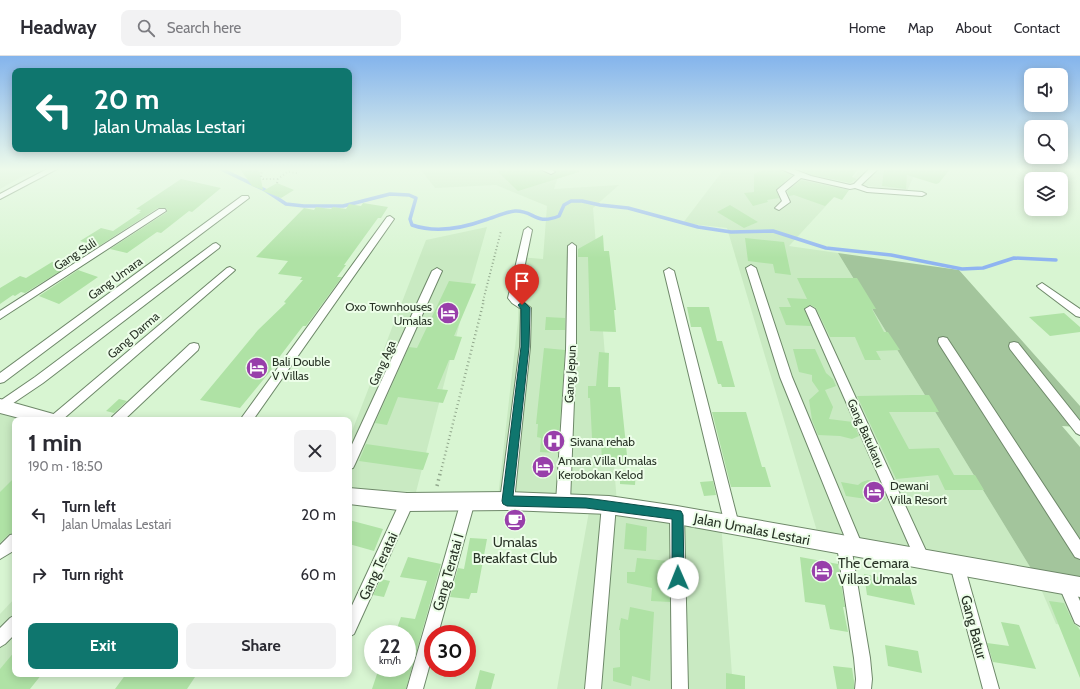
<!DOCTYPE html>
<html lang="en">
<head>
<meta charset="utf-8">
<style>
  :root { --surface:#fff; --page:#f2f2f3; --text:#2b2b33; --muted:#7c7c81; --line:#e1e1e2; --accent:#0f766e }
  body { margin:0; font-family:Cabin,sans-serif; background:var(--page); color:var(--text); height:100vh; display:flex; flex-direction:column; font-size:15px; white-space:nowrap }
  * { box-sizing:border-box; margin:0 }
  p { font-size:13px; color:var(--muted) }
  .icon { flex:none; width:22px; height:22px; fill:none; stroke:currentColor; stroke-width:2; stroke-linecap:round; stroke-linejoin:round }
  .map { position:relative; flex:1; overflow:hidden }
  .drawer { position:absolute; left:12px; top:361px; width:340px; height:260px; display:flex; flex-direction:column; background:var(--surface); border-radius:8px; box-shadow:0 2px 10px #0003 }
  .drawer>* { flex:none }
  .banner { position:absolute; left:12px; top:12px; width:340px; height:84px; border-radius:8px; box-shadow:0 2px 10px #0003; background:#0f766e; color:#fff; overflow:hidden }
  .fabs { position:absolute; left:1024px; top:12px; display:grid; gap:8px }
  .fabs a { display:grid; place-items:center; width:44px; height:44px; border-radius:8px; background:var(--surface); box-shadow:0 2px 10px #0003; font-size:20px }
  .speed { position:absolute; left:364px; top:569px; display:flex; gap:8px; font-size:20px; font-weight:700; text-align:center }
  .speed>* { display:grid; place-content:center; width:52px; height:52px; border-radius:50%; background:var(--surface); box-shadow:0 2px 10px #0003; line-height:1 }
  .speed small { font-size:10px; font-weight:400 }
  .speed .limit { border:6px solid #d22; background:#fff; color:#111 }
  .pin { position:absolute; display:grid; place-items:center; width:34px; height:34px; color:#fff; margin:-41px -17px; border-radius:50% 50% 50% 0; rotate:-45deg; box-shadow:0 0 4px #0007 }
  .pin .icon { rotate:45deg }
  .me { position:absolute; width:44px; margin:-22px; rotate:359deg; stroke-linejoin:round; filter:drop-shadow(0 0 3px #0008) }
  .turn { display:flex; align-items:center; gap:14px; height:84px; padding:0 16px; font-size:18px }
  .turn .icon { width:52px; height:52px; stroke-width:2.5 }
  .turn b { display:block; font-size:28px; line-height:34px }
  .round { display:grid; place-items:center; flex:none; width:42px; height:42px; border-radius:8px; background:var(--page) }
  .overview { display:flex; align-items:center; justify-content:space-between; height:68px; padding:0 16px }
  h1 { font-size:24px; font-weight:700; line-height:30px }
  .button { display:flex; gap:8px; margin-top:auto; padding:8px 16px }
  .button a { flex:1; height:46px; border-radius:8px; background:var(--accent); color:#fff; font-size:16px; font-weight:700; line-height:46px; text-align:center }
  .button a+a { background:var(--page); color:var(--text) }
  ul { padding:0; list-style:none }
  li { display:flex; align-items:center; gap:12px; height:60px; padding:0 16px }
  li div { flex:1 }
  li b { display:block; font-size:15px }
  li em { font-style:normal }
  header { display:flex; align-items:center; gap:24px; box-sizing:border-box; height:56px; padding:0 20px; background:var(--surface); border-bottom:1px solid var(--line) }
  header strong { font-size:19px }
  nav { display:flex; gap:22px; margin-inline-start:auto; font-size:14px }
  .search { width:280px; height:36px; background:var(--page); display:flex; align-items:center; gap:10px; box-sizing:border-box; padding:0 14px; border-radius:8px; color:var(--muted); font-size:15px }
  .map>svg:first-child { display:block }
  .built { fill:#c9eac2 }
  .green { fill:#a3c59c }
  .lines { fill:none; stroke-linecap:round; stroke-linejoin:round }
  .stream { stroke:#8fb4f1; stroke-width:3.5 }
  .building { fill:#afe2a5 }
  .street-casing { stroke:#6e8869; stroke-width:2 }
  .secondary-casing { stroke:#6e8869; stroke-width:2 }
  .path-far2 { stroke:#92a88d; stroke-width:2; stroke-dasharray:1 2.5; stroke-linecap:butt }
  .path-far1 { stroke:#92a88d; stroke-width:2.5; stroke-dasharray:1 3; stroke-linecap:butt }
  .path { stroke:#92a88d; stroke-width:3.5; stroke-dasharray:1.5 4; stroke-linecap:butt }
  .street { fill:#fff; fill-rule:evenodd }
  .secondary { fill:#fff; fill-rule:evenodd }
  .route { fill:#0f766e; stroke:#0a4d48 }
  .labels { text-anchor:middle; dominant-baseline:central; stroke-width:4; stroke-linejoin:round; paint-order:stroke }
  .street-label { font-size:12px; fill:#283326; stroke:#edfee9 }
  .poi-label { font-size:12px; fill:#283326; stroke:#edfee9; text-anchor:start }
  .near-street-label { font-size:14px; fill:#283326; stroke:#edfee9 }
  .near-poi-label { font-size:14px; fill:#283326; stroke:#edfee9 }
</style>
</head>
<body>
<header>
<strong>Headway</strong>
<div class="search"><svg class="icon" aria-label="search" viewBox="0 0 24 24"><circle cx="10" cy="10" r="6"/><path d="M15 15l6 6"/></svg>Search here</div>
<nav><a>Home</a><a>Map</a><a>About</a><a>Contact</a></nav>
</header>
<div class="map">
<svg width="1080" height="633" viewBox="0 0 1080 633">
  <rect width="100%" height="100%" fill="#d8f5d2"/>
  <path class="built" d="M0,113H45L23,120L0,133Z
    M423,113H548L559,118L554,133L619,129L593,152L617,447L721,465L733,633H557L590,450L498,441L518,265L519,201L543,203L547,150L496,129L435,132L421,114Z
    M724,113H783L847,127L862,113H917L907,135L847,127L789,190L838,197L1035,519L1080,526V571L1056,568L1035,519L819,482L727,172L683,167Z
    M487,171L461,262L416,436L349,432V383L426,184Z
    M0,348L65,364H15V474L0,489Z
    M15,542V618L0,633V558Z"/>
  <path class="green" d="M838,197L959,214L1080,350V371L1062,370L1080,391V526L1035,519Z"/>
  <g class="lines">
    <path class="stream" d="M221,113L265,134L286,148L304,150H343L390,138L409,139L416,142L410,163L412,169C435,177 463,172 485,164C495,161 505,156 515,155C534,154 535,170 559,160L564,149L571,145H582L600,149L628,152L698,171L731,176L773,175L826,192L891,199L962,213L983,212L1014,202L1056,204"/>
  </g>
  <path class="building" d="M240,113H259L263,134L252,130Z
    M495,113H539L550,119L556,117L554,113H579V116L518,135Z
    M764,113H780L792,119L776,134L779,142L767,144L768,146L753,150L744,137L754,136V118Z
    M798,113H858L852,121L857,123L850,127L811,119Z
    M884,113H950L939,127L936,128L907,119L906,133L882,130Z
    M181,123L221,132L192,156L189,155L161,177L157,176L127,197L110,193L167,156L166,152H158L99,190L80,185L101,172L113,175L141,156H139L141,154L136,153Z
    M801,124L849,134L842,144L834,141L825,150L794,139L789,140L787,135Z
    M277,127L294,134L281,142L263,135Z
    M363,147L388,151L381,162H378L344,209H346L337,221H342L306,270H303L271,312L272,313L240,352L200,344L258,274L286,247L284,246L303,224H300L302,221L278,218L288,205L256,201L304,152L314,154L316,151L331,153L333,151L346,153L349,148L361,150Z
    M730,149L758,166L744,172L717,156Z
    M603,179L604,195H609L616,254H614L616,276L590,275L588,201H578V193Z
    M745,182L784,186L791,219L775,217L773,208L748,205Z
    M52,206L67,211L25,237L21,236L15,240L13,239L0,248V232L20,220L26,222Z
    M78,214L98,221L59,248L39,240Z
    M797,222H857L876,253H872L884,276H888L900,294L876,295L881,304H865L855,281H830L816,252L811,249L804,253L811,270L786,269L779,251H791L787,242L807,243Z
    M449,225L476,228L454,280L462,281L454,304H449L437,333L448,334L443,347L398,341L387,369L375,367L409,291L417,292Z
    M687,251H709L717,285H722L735,331H722L721,328H718L701,271H691Z
    M1064,257L1080,271V276L1050,280L1029,261Z
    M546,261L565,262V274H545Z
    M544,292L565,294L558,397L540,396L541,382L537,381L538,368H536Z
    M793,293H815L826,317L833,323L836,330L825,334L833,351L829,363L853,366L859,380L852,383L840,380L818,379L812,364L809,344L819,335L812,325V319L799,316Z
    M599,296L609,297L608,331H620L628,409L602,408L601,382H592L590,342H588V330H596Z
    M913,339H929L939,356H889L909,393L939,392L954,419H975L984,434H945L938,419L896,423L857,340Z
    M119,343L127,345L114,357L106,355Z
    M712,356H746L762,411H765L771,431H731Z
    M366,388L429,397L423,414L359,405Z
    M620,414L636,416L635,429L620,428Z
    M15,421V477L9,478L0,487V436Z
    M868,424L879,426L886,443L880,445L846,440L841,426L858,429L862,426Z
    M713,425L716,439L704,440L700,426Z
    M349,464L383,473L374,495L349,488Z
    M626,467L647,471L646,495L624,493Z
    M470,482L487,483L477,537H471L469,543L450,541L458,512L464,513Z
    M408,501L441,508L406,633H372L379,612H407V578H395L401,561L415,563L427,525L400,521Z
    M800,501L838,508L845,551H843L848,576L830,573L825,549L805,546Z
    M637,502L669,505L670,546L651,545L652,532L627,527V516H635Z
    M864,518L909,527L915,549L867,539Z
    M381,523L390,525L384,541L373,539Z
    M1049,545L1064,547L1074,568L1078,571L1080,574V622Z
    M630,551L654,556L650,625L632,620L631,630L613,625V612L620,611V574H619L621,562L628,564Z
    M1001,566L1019,569L1036,613L993,606L987,587L1009,590Z
    M885,589L918,595L922,617L888,610Z
    M15,595V618H42L30,633H0V613Z
    M833,610L852,612L854,625V633H837Z
    M480,614L495,618L491,633H475Z
    M726,617L745,620V633H726Z
    M126,618H197L187,633H115Z"/>
  <g class="lines">
    <g class="street-casing">
      <path id="street" d="M47,113H57L0,143V138Z
        M540,113H551L555,116L551,118Z
        M781,113H793L811,120L850,129L854,128L869,113H878L861,129L868,132L922,136L926,138L922,140L867,136L855,132L850,133L801,122L785,135L790,146L779,154L775,152L782,145L777,134L795,119Z
        M242,140H248L249,142L4,326L0,327V317Z
        M159,153H165L166,155L0,263V255Z
        M390,160L394,163L253,364H240L387,161Z
        M528,171L532,174L518,242L531,252L530,291L514,445L512,449L507,451L502,449L500,445L520,291L521,253L512,247L508,242L524,174Z
        M216,187L220,190L219,192L43,327L0,356V345L35,321L213,188Z
        M572,187L576,190V294L570,446L568,450L563,452L558,450L556,446L566,294L568,190Z
        M751,209L756,212L792,321L863,491L861,496L856,498L852,496L870,602L872,623L871,633H855L856,623L854,602L837,490L839,485L844,483L846,484L780,321L746,212Z
        M230,211L235,214L233,216L62,364H48L50,361L227,212Z
        M437,212L442,215L355,408L353,412L349,413V395L432,215Z
        M669,212L674,215L739,469L737,473L732,475L727,473L725,469L664,215Z
        M1042,227L1080,253V261L1076,260L1039,232L1037,230Z
        M810,250L815,253L927,497L929,502L927,507L922,509L917,507L805,253Z
        M943,281L947,282L1080,484V503L1075,501L939,288L938,285L939,282Z
        M1014,286L1018,287L1080,365V379L1076,377L1010,293L1009,290L1010,287Z
        M194,287L198,288L199,291L198,294L124,364H110L112,361L190,288Z
        M468,439L473,441L475,445L438,578H433V597L423,633H407L461,445L463,441Z
        M407,440L412,442L414,446L354,578L349,581V556L402,442Z
        M609,443L614,445L616,449L601,633H585L602,449L604,445Z
        M677,453L682,455L684,459L688,633H672L670,459L672,455Z
        M15,478V494L0,503V489L10,479Z
        M957,502L962,504L964,509L999,633H983L950,509L952,504Z
        M1065,521L1070,523L1080,545V570L1075,567L1058,528L1060,523Z
        M15,559V578L5,588L0,591V572L10,562Z"/>
    </g>
    <g class="secondary-casing">
      <path id="secondary" d="M0,343L57,359L60,364H27L0,357Z
        M349,432L407,437L507,436L609,440L677,450L1080,521V541L677,468L609,458L507,454L407,455L349,448Z"/>
    </g>
    <path class="path-far2" d="M262,113L261,120L263,123H278
      M289,116L297,117
      M277,127L278,123L291,113
      M483,245L501,175"/>
    <path class="path-far1" d="M441,415L484,244"/>
    <path class="path" d="M437,430L441,414"/>
    <use href="#street" class="street"/>
    <use href="#secondary" class="secondary"/>
  </g>
  <linearGradient id="sky" x2="0" y2="1"><stop stop-color="#84b4ec"/><stop offset="0.56" stop-color="#edfaeb"/><stop offset="1" stop-color="#edfaeb" stop-opacity="0"/></linearGradient>
  <rect width="1080" height="202" fill="url(#sky)"/>
  <path class="route" d="M522,246L525,247L530,252L529,291L513,440L586,442L681,455L683,459L684,522L683,526L678,528L674,526L672,522V463L586,452L507,450L503,448L502,445L521,291V253L518,249Z"/>
  <defs>
    <g id="hotel-disc" transform="scale(1.15)"><circle r="9.5" fill="#983faa" stroke="#edfee9"/><path d="M-6-4.5h1.5V1H6V5H4.5V3h-9V5H-6ZM-4 0a1.8 1.8 0 1 1 3.6 0ZM.5 0V-2.5h3Q6-2.5 6 0Z" fill="#fff"/></g>
    <g id="hospital-disc" transform="scale(1.15)"><circle r="9.5" fill="#983faa" stroke="#edfee9"/><path d="M-5-5h3v3.5h4V-5h3V5h-3V1.5h-4V5h-3Z" fill="#fff"/></g>
    <g id="cafe-disc" transform="scale(1.15)"><circle r="9.5" fill="#983faa" stroke="#edfee9"/><path d="M-5.5-4.5H6V0H3Q3 3.5 0 3.5H-2.5Q-5.5 3.5-5.5 0ZM3-3.2v2h1.7v-2ZM-6 4.5H4V6H-6Z" fill="#fff"/></g>
  </defs>
  <g fill-rule="evenodd">
    <use href="#hotel-disc" x="448" y="257"/>
    <use href="#hotel-disc" x="257" y="312"/>
    <use href="#hospital-disc" x="554" y="385"/>
    <use href="#hotel-disc" x="543" y="411"/>
    <use href="#hotel-disc" x="874" y="436"/>
    <use href="#cafe-disc" x="515" y="464"/>
    <use href="#hotel-disc" x="822" y="515"/>
  </g>
  <g class="labels">
    <g class="street-label">
      <text transform="translate(75 198) rotate(-33)">Gang Suli</text>
      <text transform="translate(115 222) rotate(-36)">Gang Umara</text>
      <text transform="translate(133 279) rotate(-41)">Gang Darma</text>
      <text transform="translate(382 307) rotate(-66)">Gang Aga</text>
      <text transform="translate(570 318) rotate(-87)">Gang Jepun</text>
      <text transform="translate(866 377) rotate(66)">Gang Batukaru</text>
    </g>
    <g class="poi-label">
      <text x="432" y="250" text-anchor="end">Oxo Townhouses<tspan x="432" dy="14">Umalas</tspan></text>
      <text x="272" y="305">Bali Double<tspan x="272" dy="14">V Villas</tspan></text>
      <text x="570" y="385">Sivana rehab</text>
      <text x="558" y="404">Amara Villa Umalas<tspan x="558" dy="14">Kerobokan Kelod</tspan></text>
      <text x="890" y="429">Dewani<tspan x="890" dy="14">Villa Resort</tspan></text>
    </g>
    <g class="near-street-label">
      <text transform="translate(752 473) rotate(11)">Jalan Umalas Lestari</text>
      <text transform="translate(378 510) rotate(-65)">Gang Teratai</text>
      <text transform="translate(448 516) rotate(-74)">Gang Teratai I</text>
      <text transform="translate(974 571) rotate(75)">Gang Batur</text>
    </g>
    <g class="near-poi-label">
      <text x="515" y="486">Umalas<tspan x="515" dy="16">Breakfast Club</tspan></text>
      <text x="838" y="507" text-anchor="start">The Cemara<tspan x="838" dy="16">Villas Umalas</tspan></text>
    </g>
  </g>
</svg>
<div class="fabs">
<a><svg class="icon" aria-label="sound" viewBox="0 0 24 24"><path d="M4 9h4l5-4v14l-5-4H4zM17 9q2 3 0 6"/></svg></a>
<a><svg class="icon" aria-label="search" viewBox="0 0 24 24"><circle cx="10" cy="10" r="6"/><path d="M15 15l6 6"/></svg></a>
<a><svg class="icon" aria-label="layers" viewBox="0 0 24 24"><path d="M12 4l9 5-9 5-9-5zM3 14l9 5 9-5"/></svg></a>
</div>
<div class="speed"><div>22<small>km/h</small></div><div class="limit">30</div></div>
<div class="pin" style="left:522px;top:249px;background:#d93025"><svg class="icon" aria-label="arrive" viewBox="0 0 24 24"><path d="M6 21V4h12l-3 4 3 4H6"/></svg></div>
<svg class="me" style="left:678px;top:522px" viewBox="-20 -20 40 40"><circle r="19" fill="#fff"/><path d="M0-13L10 11 0 6-10 11z" fill="#0f766e"/></svg>
<div class="banner">
<div class="turn"><svg class="icon" aria-label="left" viewBox="0 0 24 24"><path d="M17 20v-9H6M10 6l-5 5 5 5"/></svg><div><b>20 m</b>Jalan Umalas Lestari</div></div>
</div>
<section class="drawer">
<div class="overview"><div><h1>1 min</h1><p>190 m · 18:50</p></div><a class="round"><svg class="icon" aria-label="close" viewBox="0 0 24 24"><path d="M6 6l12 12M18 6L6 18"/></svg></a></div>
<ul>
<li><svg class="icon" aria-label="left" viewBox="0 0 24 24"><path d="M17 20v-9H6M10 6l-5 5 5 5"/></svg><div><b>Turn left</b><p>Jalan Umalas Lestari</p></div><em>20 m</em></li>
<li><svg class="icon" aria-label="right" viewBox="0 0 24 24"><path d="M7 20v-9h11M14 6l5 5-5 5"/></svg><div><b>Turn right</b></div><em>60 m</em></li>
</ul>
<div class="button"><a>Exit</a><a>Share</a></div>
</section>
</div>
</body>
</html>
